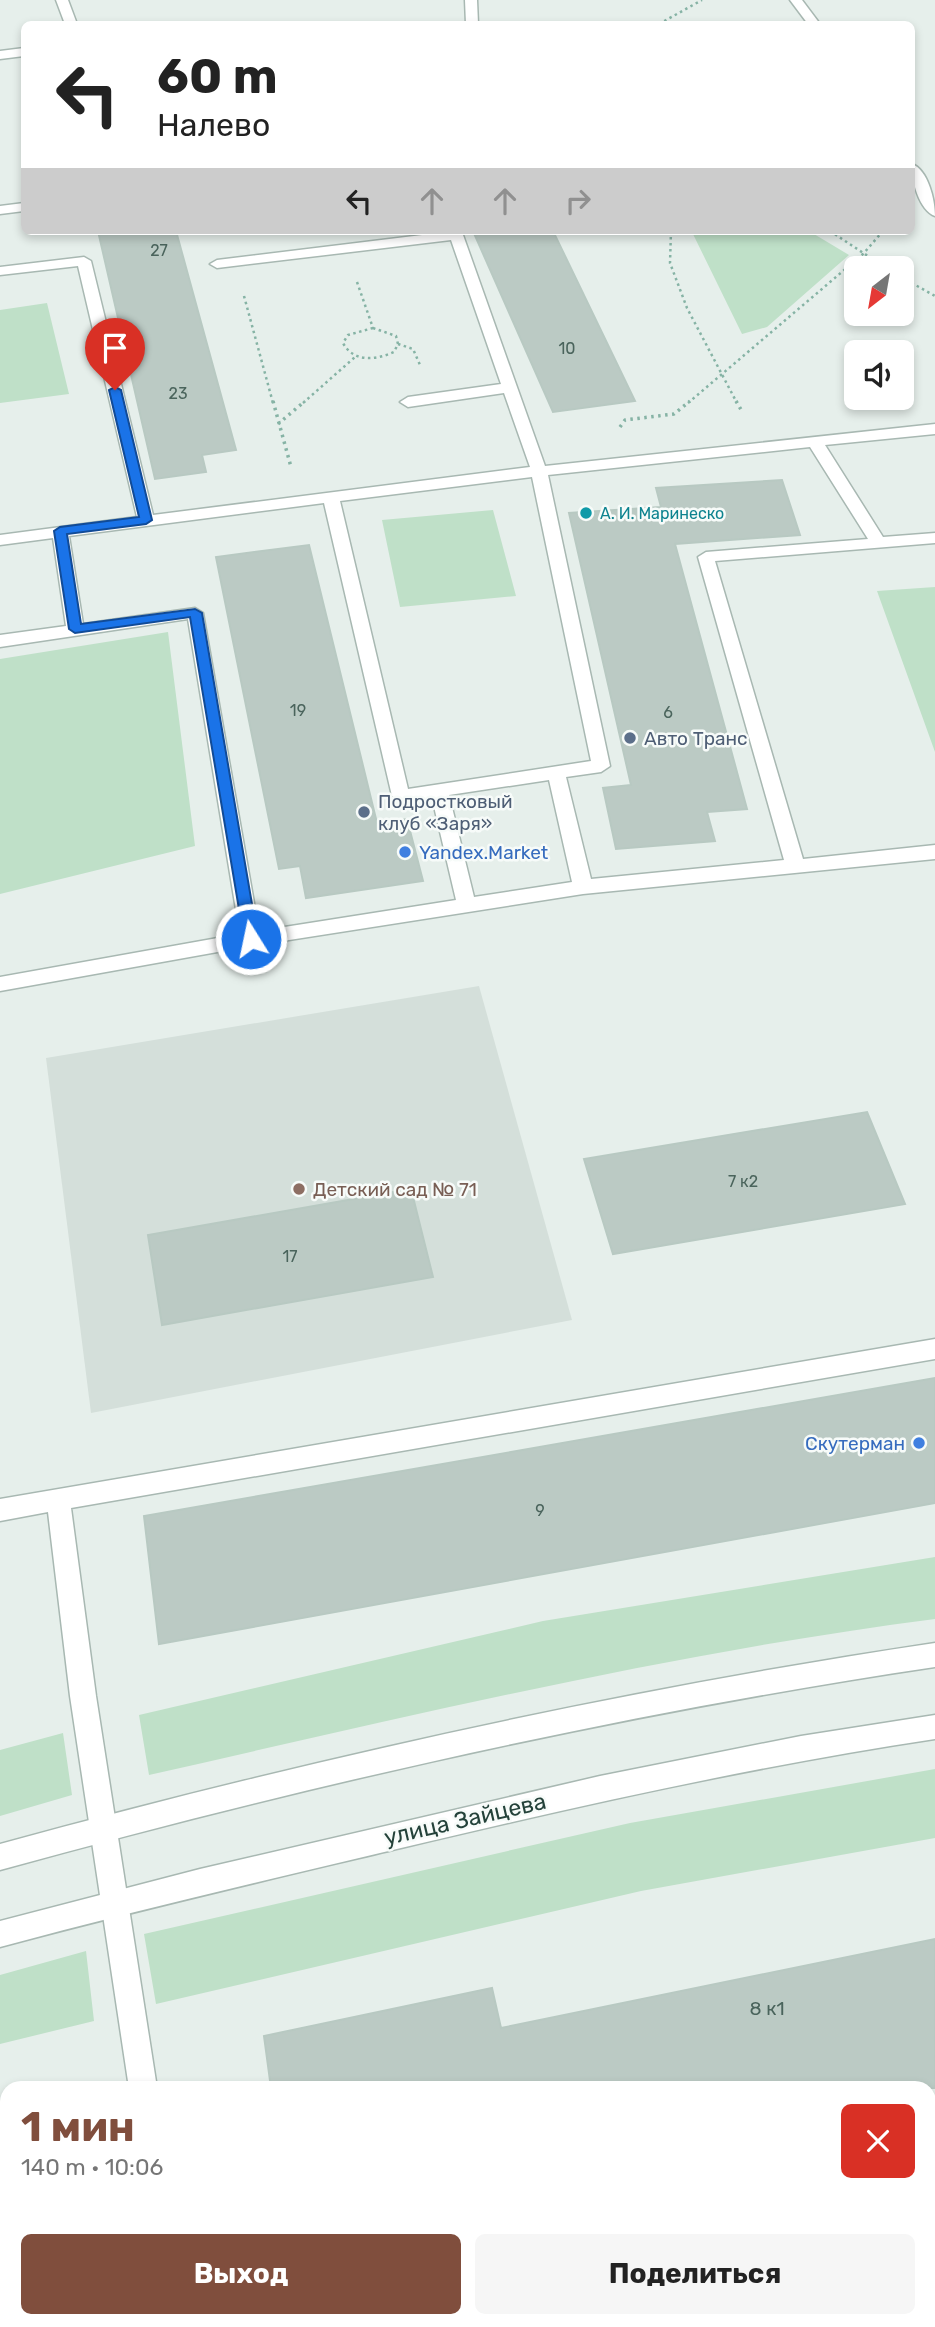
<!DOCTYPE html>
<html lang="ru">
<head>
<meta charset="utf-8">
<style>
  :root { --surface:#fff; --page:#f6f6f6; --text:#222; --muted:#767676; --accent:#804e3d }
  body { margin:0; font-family:Rubik,sans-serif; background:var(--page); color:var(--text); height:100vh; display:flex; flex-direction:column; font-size:26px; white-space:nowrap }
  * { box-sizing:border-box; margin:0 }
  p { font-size:23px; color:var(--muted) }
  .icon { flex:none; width:38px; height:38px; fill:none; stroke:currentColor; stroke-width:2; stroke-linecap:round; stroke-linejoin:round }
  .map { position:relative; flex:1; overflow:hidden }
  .side { position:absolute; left:0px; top:2081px; width:936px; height:247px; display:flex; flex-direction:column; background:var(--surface); border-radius:21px 21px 0 0; box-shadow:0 4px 10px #0003 }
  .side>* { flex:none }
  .top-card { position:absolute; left:21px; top:21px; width:894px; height:214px; border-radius:10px; box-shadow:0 4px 10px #0003; background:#fff; color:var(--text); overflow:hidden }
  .needle { width:46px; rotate:211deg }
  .controls { position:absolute; left:844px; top:256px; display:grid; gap:14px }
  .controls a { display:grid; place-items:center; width:70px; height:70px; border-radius:10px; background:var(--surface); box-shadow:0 4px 10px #0003; font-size:35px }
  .pin { position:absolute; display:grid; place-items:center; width:60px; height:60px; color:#fff; margin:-72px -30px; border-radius:50% 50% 50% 0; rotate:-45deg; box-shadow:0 0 7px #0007 }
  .pin .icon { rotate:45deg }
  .me { position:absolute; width:77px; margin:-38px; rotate:350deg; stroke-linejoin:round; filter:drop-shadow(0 0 5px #0008) }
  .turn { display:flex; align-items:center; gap:24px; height:147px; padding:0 21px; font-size:32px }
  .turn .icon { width:91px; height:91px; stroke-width:2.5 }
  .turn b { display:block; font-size:49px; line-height:60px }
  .lanes { display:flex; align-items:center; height:66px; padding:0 21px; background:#0003; justify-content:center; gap:35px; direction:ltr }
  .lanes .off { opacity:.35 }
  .round { display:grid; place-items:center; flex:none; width:74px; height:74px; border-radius:10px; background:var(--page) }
  .overview { display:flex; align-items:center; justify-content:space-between; height:119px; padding:0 21px }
  h1 { font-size:42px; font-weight:700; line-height:52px; color:var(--accent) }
  .primary-button { display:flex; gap:14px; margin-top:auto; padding:14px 21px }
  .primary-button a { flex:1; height:80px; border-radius:10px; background:var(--accent); color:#fff; font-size:28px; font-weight:700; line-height:80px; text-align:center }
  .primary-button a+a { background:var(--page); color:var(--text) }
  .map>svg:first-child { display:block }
  .built { fill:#d4dfda }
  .green { fill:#bfe0c8 }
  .building { fill:#bbcac4; stroke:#b8c9c2; stroke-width:2 }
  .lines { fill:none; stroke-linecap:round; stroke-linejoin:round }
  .service-casing { stroke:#a8b8b2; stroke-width:3 }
  .tertiary-casing { stroke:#a8b8b2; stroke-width:3 }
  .path-far1 { stroke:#86b3a5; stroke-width:2.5; stroke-dasharray:2.5 3.5; stroke-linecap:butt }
  .path { stroke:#86b3a5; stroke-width:3.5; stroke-dasharray:2.5 4.5; stroke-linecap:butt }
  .service { fill:#fff; fill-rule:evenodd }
  .tertiary { fill:#fff; fill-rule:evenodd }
  .route { fill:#1a73e8; stroke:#114b97; stroke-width:2 }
  .culture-dot { fill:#0f9aa8; stroke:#f7fbf9; stroke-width:2.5 }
  .service-dot { fill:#5c6f8a; stroke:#f7fbf9; stroke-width:2.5 }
  .shop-dot { fill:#3f7fe0; stroke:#f7fbf9; stroke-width:2.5 }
  .education-dot { fill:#8d6e63; stroke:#f7fbf9; stroke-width:2.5 }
  .labels { text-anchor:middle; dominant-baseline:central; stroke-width:5; stroke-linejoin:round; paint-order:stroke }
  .number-label { font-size:16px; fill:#4a645c }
  .far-culture-label { font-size:16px; fill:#0d838f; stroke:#f7fbf9; text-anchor:start }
  .service-label { font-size:19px; fill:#4e5e75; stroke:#f7fbf9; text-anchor:start }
  .shop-label { font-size:19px; fill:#366cbe; stroke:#f7fbf9; text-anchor:start }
  .education-label { font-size:19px; fill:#785e54; stroke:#f7fbf9; text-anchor:start }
  .near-number-label { font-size:19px; fill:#4a645c }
  .near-street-label { font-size:23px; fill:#24423a; stroke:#f7fbf9 }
</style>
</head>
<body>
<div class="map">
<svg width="935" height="2327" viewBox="0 0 935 2327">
  <rect width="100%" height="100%" fill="#e6efeb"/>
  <path class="built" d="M479,986L572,1320L91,1413L46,1058Z"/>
  <path class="green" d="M703,231H809L849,255L767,327L742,334L692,232Z
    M47,303L69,394L0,403V310Z
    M493,510L516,596L400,607L382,520Z
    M935,587V752L877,591Z
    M168,632L195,846L0,894V659Z
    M935,1557V1619C670,1653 410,1716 149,1775L139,1715L543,1621Z
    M63,1733L72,1795L0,1816V1750Z
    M935,1769V1838L641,1891L156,2004L144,1934L630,1823Z
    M86,1951L94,2021L0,2044V1975Z"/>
  <path class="building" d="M98,231H176L236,450L202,455L206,472L155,479Z
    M473,231H553L635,401L553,412Z
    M782,480L800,535L675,544L747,809L707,812L715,841L616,849L603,788L631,785L569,513L661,507L656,488Z
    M309,545L377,823L407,819L423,881L306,898L300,866L279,869L216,557Z
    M867,1112L905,1204L613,1254L584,1159Z
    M411,1189L433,1277L162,1325L148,1235Z
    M935,1378V1503L159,1644L144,1516Z
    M935,1939V2088H271L264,2036L492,1988L501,2028Z"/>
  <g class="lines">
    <g class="service-casing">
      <path id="service" d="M56,0H68L77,24H65Z
        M465,0H477L478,24H466Z
        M790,0H802L820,24H808Z
        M24,48V56L0,59V51Z
        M912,164C928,170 935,200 935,216C919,210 911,179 912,164Z
        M24,203V211L0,214V206Z
        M455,231L463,235L545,466L935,424V434L825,445L883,537L935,533V543L715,561L803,859L935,845V859L583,894L251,946L0,991V977L240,934L188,619L0,647V635L66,626L53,538L0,545V535L137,517L78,266L0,275V267L84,257L91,261L153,515L530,467L504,393L408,407L400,402L408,397L501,384L451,240L217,268L210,264L217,260ZM810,447L868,539L706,552L698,557L784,860L591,879L566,777L601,772L610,766L548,475ZM532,477L591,761L408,789L340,501ZM324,503L392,796L401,802L432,798L456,900L259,931L203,613L195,608L83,624L69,536ZM549,780L572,882L474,897L449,795Z
        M935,1339V1359L71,1508L96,1696L157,2088H129L70,1696L48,1512L0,1521V1499Z
        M935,2150V2178L929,2179V2151Z
        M167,2320H197L198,2327H168Z
        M220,2320H275L272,2327H217Z"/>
    </g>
    <g class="tertiary-casing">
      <path id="tertiary" d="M935,1643V1667C620,1714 307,1785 0,1870V1844C307,1760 620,1690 935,1643Z
        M935,1715V1739C755,1766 578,1806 401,1848C267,1880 133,1911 0,1947V1921L200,1869L600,1776L801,1736Z"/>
    </g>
    <path class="path-far1" d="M659,24L702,0
      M671,231L670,263L687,308L737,403
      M830,231L886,268
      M901,277L935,296
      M357,282L373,328
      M244,296L273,403
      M373,328L396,336L398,344L394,352C376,360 354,363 343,343L348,335Z
      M398,344L413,349L420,365
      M303,403L355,357
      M688,403L863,254L883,231"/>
    <path class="path" d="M273,401L291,467
      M736,401L743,413
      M278,424L305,401
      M620,427L625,420L674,414L690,401"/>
    <use href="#service" class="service"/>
    <use href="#tertiary" class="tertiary"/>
  </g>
  <path class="route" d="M115,387L121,390L152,520L146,524L67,534L81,624L195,609L202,613L258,939L251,944L244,939L190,617L75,633L69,629L54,531L60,527L139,517L109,390Z"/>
  <circle class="culture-dot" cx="586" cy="513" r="7"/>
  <g class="service-dot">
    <circle cx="630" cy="738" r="7"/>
    <circle cx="364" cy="812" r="7"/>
  </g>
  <g class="shop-dot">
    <circle cx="405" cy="852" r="7"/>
    <circle cx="919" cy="1443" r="7"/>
  </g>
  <circle class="education-dot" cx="299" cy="1189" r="7"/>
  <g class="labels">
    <g class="number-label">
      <text x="159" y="250">27</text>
      <text x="567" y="348">10</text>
      <text x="178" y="393">23</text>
      <text x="298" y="710">19</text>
      <text x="668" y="712">6</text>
      <text x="743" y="1181">7 к2</text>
      <text x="290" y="1256">17</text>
      <text x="540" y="1510">9</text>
    </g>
    <g class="far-culture-label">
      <text x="600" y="513">А. И. Маринеско</text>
    </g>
    <g class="service-label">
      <text x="644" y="738">Авто Транс</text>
      <text x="378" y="801">Подростковый<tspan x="378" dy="22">клуб «Заря»</tspan></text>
    </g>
    <g class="shop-label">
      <text x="419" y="852">Yandex.Market</text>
      <text x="905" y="1443" text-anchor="end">Скутерман</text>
    </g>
    <g class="education-label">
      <text x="313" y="1189">Детский сад № 71</text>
    </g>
    <g class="near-number-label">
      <text x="767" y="2008">8 к1</text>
    </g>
    <g class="near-street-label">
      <text transform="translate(465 1819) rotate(-13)">улица Зайцева</text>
    </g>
  </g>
</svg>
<div class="controls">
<a><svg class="needle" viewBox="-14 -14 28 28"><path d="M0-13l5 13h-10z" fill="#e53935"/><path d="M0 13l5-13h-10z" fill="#767676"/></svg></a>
<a><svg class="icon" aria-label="sound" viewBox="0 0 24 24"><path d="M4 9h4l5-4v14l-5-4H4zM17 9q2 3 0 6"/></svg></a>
</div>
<div class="pin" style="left:115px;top:390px;background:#d93025"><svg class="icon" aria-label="arrive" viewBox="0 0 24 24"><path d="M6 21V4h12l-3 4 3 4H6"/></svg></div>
<svg class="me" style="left:251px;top:939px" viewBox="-20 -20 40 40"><circle r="17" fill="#1a73e8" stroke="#fff" stroke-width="3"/><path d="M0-11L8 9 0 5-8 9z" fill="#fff"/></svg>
<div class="top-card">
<div class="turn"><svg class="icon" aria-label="left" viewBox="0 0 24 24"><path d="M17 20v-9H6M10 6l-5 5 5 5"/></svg><div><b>60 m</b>Налево</div></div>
<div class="lanes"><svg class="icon" aria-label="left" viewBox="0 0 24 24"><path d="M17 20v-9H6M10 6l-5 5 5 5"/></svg><svg class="icon off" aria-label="ahead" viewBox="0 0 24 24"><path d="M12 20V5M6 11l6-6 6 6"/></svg><svg class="icon off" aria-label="ahead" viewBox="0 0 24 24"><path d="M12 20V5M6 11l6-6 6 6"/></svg><svg class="icon off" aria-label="right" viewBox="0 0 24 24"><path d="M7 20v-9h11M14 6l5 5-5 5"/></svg></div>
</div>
<section class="side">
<div class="overview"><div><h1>1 мин</h1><p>140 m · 10:06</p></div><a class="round" style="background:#d93025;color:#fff"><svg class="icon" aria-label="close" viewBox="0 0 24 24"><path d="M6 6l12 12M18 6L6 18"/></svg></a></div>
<div class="primary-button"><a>Выход</a><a>Поделиться</a></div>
</section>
</div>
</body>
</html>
